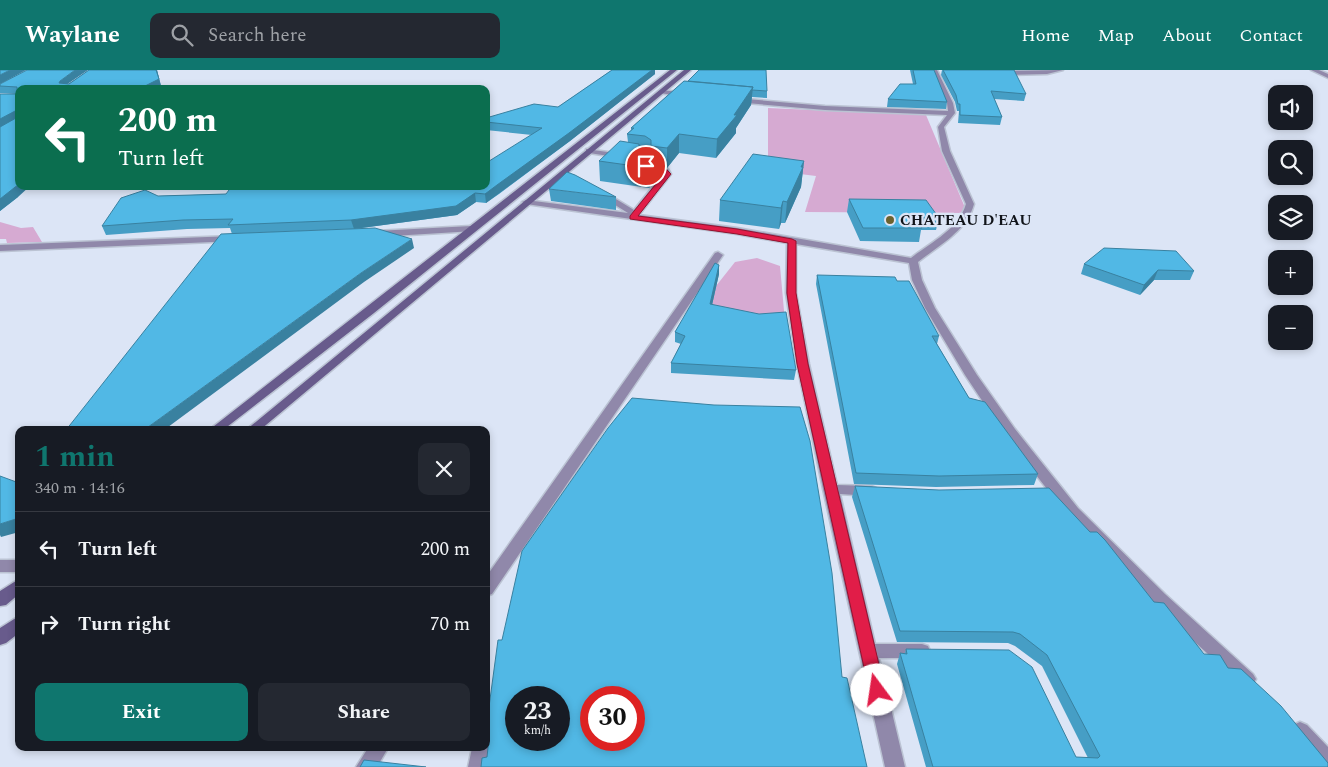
<!DOCTYPE html>
<html lang="en">
<head>
<meta charset="utf-8">
<style>
  :root { --surface:#171b24; --page:#242831; --text:#f1f3f6; --muted:#9ea1a6; --line:#363941; --accent:#0f766e }
  body { margin:0; font-family:Spectral,serif; background:var(--page); color:var(--text); height:100vh; display:flex; flex-direction:column; font-size:19px; white-space:nowrap }
  * { box-sizing:border-box; margin:0 }
  p { font-size:16px; color:var(--muted) }
  .icon { flex:none; width:28px; height:28px; fill:none; stroke:currentColor; stroke-width:2; stroke-linecap:round; stroke-linejoin:round }
  .map { position:relative; flex:1; overflow:hidden }
  .side { position:absolute; left:15px; top:356px; width:475px; height:325px; display:flex; flex-direction:column; background:var(--surface); border-radius:10px; box-shadow:0 2px 8px #0003 }
  .side>* { flex:none }
  .banner { position:absolute; left:15px; top:15px; width:475px; height:105px; border-radius:10px; box-shadow:0 2px 8px #0003; background:#0b6e4f; color:#fff; overflow:hidden }
  .buttons { position:absolute; left:1268px; top:15px; display:grid; gap:10px }
  .buttons a { display:grid; place-items:center; width:45px; height:45px; border-radius:10px; background:var(--surface); box-shadow:0 2px 8px #0003; font-size:25px }
  .speed { position:absolute; left:505px; top:616px; display:flex; gap:10px; font-size:25px; font-weight:700; text-align:center }
  .speed>* { display:grid; place-content:center; width:65px; height:65px; border-radius:50%; background:var(--surface); box-shadow:0 2px 8px #0003; line-height:1 }
  .speed small { font-size:12px; font-weight:400 }
  .speed .limit { border:8px solid #d22; background:#fff; color:#111 }
  .pin { position:absolute; display:grid; place-items:center; width:42px; height:42px; color:#fff; margin:-21px; border:2px solid #fff; border-radius:50%; box-shadow:0 1px 5px #0007 }
  .me { position:absolute; width:55px; margin:-28px; rotate:346deg; stroke-linejoin:round; filter:drop-shadow(0 0 4px #0008) }
  .turn { display:flex; align-items:center; gap:18px; height:105px; padding:0 20px; font-size:22px }
  .turn .icon { width:65px; height:65px; stroke-width:2.5 }
  .turn b { display:block; font-size:35px; line-height:42px }
  .round { display:grid; place-items:center; flex:none; width:52px; height:52px; border-radius:10px; background:var(--page) }
  .overview { display:flex; align-items:center; justify-content:space-between; height:85px; padding:0 20px }
  h1 { font-size:30px; font-weight:700; line-height:38px; color:var(--accent) }
  .cta { display:flex; gap:10px; margin-top:auto; padding:10px 20px }
  .cta a { flex:1; height:58px; border-radius:10px; background:var(--accent); color:#fff; font-size:20px; font-weight:700; line-height:58px; text-align:center }
  .cta a+a { background:var(--page); color:var(--text) }
  ul { padding:0; list-style:none }
  li { display:flex; align-items:center; gap:15px; height:75px; padding:0 20px; border-top:1px solid var(--line) }
  li div { flex:1 }
  li b { display:block; font-size:19px }
  li em { font-style:normal }
  header { display:flex; align-items:center; gap:30px; box-sizing:border-box; height:70px; padding:0 25px; background:var(--accent); color:#fff }
  header strong { font-size:24px }
  nav { display:flex; gap:28px; margin-inline-start:auto; font-size:18px }
  .search { width:350px; height:45px; background:var(--page); display:flex; align-items:center; gap:12px; box-sizing:border-box; padding:0 18px; border-radius:10px; color:var(--muted); font-size:19px }
  .map>svg:first-child { display:block }
  .green { fill:#d6aad2 }
  .lines { fill:none; stroke-linecap:round; stroke-linejoin:round }
  .minor-casing { stroke:#bbc3d3; stroke-width:3 }
  .secondary-casing { stroke:#bbc3d3; stroke-width:3 }
  .minor { fill:#9088aa; fill-rule:evenodd }
  .secondary { fill:#685b8c; fill-rule:evenodd }
  .wall { fill:#469ec5 }
  .shaded-wall { fill:#3981a0 }
  .building { fill:#51b8e5; stroke:#3981a0; fill-rule:evenodd }
  .route { fill:#e11d48; stroke:#92132f }
  .poi-dot { fill:#6c622f; stroke:#dce5f6; stroke-width:2 }
  .labels { text-anchor:middle; dominant-baseline:central; stroke-width:4.5; stroke-linejoin:round; paint-order:stroke }
  .far-poi-label { font-size:15px; font-weight:bold; fill:#101319; stroke:#dce5f6; text-anchor:start }
</style>
</head>
<body>
<header>
<strong>Waylane</strong>
<div class="search"><svg class="icon" aria-label="search" viewBox="0 0 24 24"><circle cx="10" cy="10" r="6"/><path d="M15 15l6 6"/></svg>Search here</div>
<nav><a>Home</a><a>Map</a><a>About</a><a>Contact</a></nav>
</header>
<div class="map">
<svg width="1328" height="697" viewBox="0 0 1328 697">
  <rect width="100%" height="100%" fill="#dce5f6"/>
  <path class="green" d="M768,38L926,45L966,140L961,143L805,142L816,106L768,100Z
    M0,152L21,158L33,157L42,172L7,173L6,169H0Z
    M757,188L780,196L785,252L707,256L716,216L735,192Z"/>
  <g class="lines">
    <g class="minor-casing">
      <path id="minor" d="M931,0H937L953,33L955,43L944,57L950,81L974,134C967,161 938,176 918,192L922,210L935,238L977,305L1015,359L1078,438L1165,524L1253,604L1256,609L1253,614L1247,617L1241,614L1153,534L1068,446L1005,365L965,305L925,238L912,210L909,193L796,174V223L809,294L837,415L871,416L876,418L878,421L876,424L871,426L840,424L875,574H922L928,576L930,581L928,586L922,588H879L905,697H885L823,419L797,294L786,223L787,173L737,164L526,134L522,132L526,130L628,143L599,125L606,123L634,140L663,104L644,101L642,95L646,93L650,97L668,99L671,104L639,145L737,158L911,188C930,173 959,159 966,134L942,81L938,57L947,45L825,40L735,32L732,30L735,28L825,36L948,41L947,33Z
        M1063,0L1047,4L1000,5L997,3L1000,1Z
        M1311,0H1319L1328,4V8Z
        M661,20L688,23L691,25L688,27L659,23Z
        M586,79L622,84L626,86L622,88L589,83H586Z
        M471,156L474,157V161L376,167L372,164L376,161Z
        M233,166L236,167V171L0,181V175Z
        M718,182L723,185L492,524L486,526V507L715,183Z
        M0,490H19V502H0Z
        M1300,652L1307,655L1328,677V697L1321,696L1293,667L1291,661L1293,655Z
        M486,671L490,678L488,697H468L472,678H486Z
        M368,678H388L377,697H356Z"/>
    </g>
    <g class="secondary-casing">
      <path id="secondary" d="M670,0H677L374,243L223,360H209Z
        M684,0H691L260,360H246Z
        M19,509V524L6,535L0,536V521Z
        M19,546V563L6,573L0,575V558Z"/>
    </g>
    <use href="#minor" class="minor"/>
    <use href="#secondary" class="secondary"/>
  </g>
  <path class="wall" d="M89,0H157L161,16L19,19L18,127L0,141V24H16L0,23V14H68Z
    M612,0H655V4L570,71L499,124L486,133L476,132L457,145L354,159L232,164L230,158L187,159L106,165L102,156L158,126L486,116L532,65L486,60V48L558,37Z
    M910,0H934L947,32L946,39L887,37L888,29L913,14Z
    M942,0L1026,24L1024,31L994,29L1002,47L1000,55L958,53L959,41H957L955,32L941,5Z
    M684,11L767,21V28L752,27L751,35L736,58V63L716,88L679,83L667,98L659,96V105L649,118L600,111L599,91L628,72L627,64L631,60V58Z
    M804,91L801,117L785,153H781L779,159L719,151L720,130Z
    M549,119L616,127V140L551,131Z
    M849,129L939,148L936,160H921L919,172L860,171L847,142Z
    M1084,194L1194,201L1190,210H1154L1140,225L1081,204Z
    M719,195V204L712,235L796,300L794,310L671,303V293L681,274L675,272V262Z
    M817,205L939,266L937,274L969,328L1038,404L1034,415L936,417L854,414L816,214Z
    M855,416L1154,532L1204,584L1228,598L1328,697H926L897,594L900,583H905L906,579L1076,687L1088,688L1042,596L1015,576L1008,573L897,572L852,427Z"/>
  <path class="shaded-wall" d="M10,0H26L0,14V5Z
    M75,0H88L63,17L59,13L60,11Z
    M156,0H157L161,16L156,19H133Z
    M652,0H655V4L570,71L486,133L485,124Z
    M753,17L751,35L736,58V63L716,88L717,69Z
    M17,40L19,49L0,58V49Z
    M679,64V83L667,98V78Z
    M658,86L659,105L649,118V98Z
    M804,91L801,117L785,153L787,132Z
    M19,114V116H30L18,127L0,141V129Z
    M475,123L476,132L457,145L354,159L351,150Z
    M783,131L781,153L779,159L781,138Z
    M412,169L414,178L364,212L164,360H144L361,203Z
    M719,195V204L710,244V234Z
    M1158,200L1154,210L1140,225L1144,215Z
    M19,448V462L1,467L0,465V454Z"/>
  <path class="building" d="M0,0H10L0,5Z
    M27,0H75L60,11L59,13L69,14L89,0H156L159,9L145,16L133,19H19V114L0,129V57L16,48L17,40L0,49V24H16L17,22V17L0,16V14Z
    M612,0H652L569,63L497,115L485,124L475,123L456,136L351,150L228,155L233,149L183,150L102,156L121,128L145,120L158,126L226,124L232,116H383L403,119L407,116H486V93L542,58L486,52V48L534,34L558,37Z
    M699,0H766L767,21L752,20L753,17L688,11Z
    M913,0H934L947,32L888,29L900,14H916Z
    M943,0H1014L1026,24L991,21L1002,47L960,45V34H958L956,25Z
    M684,11L753,17L734,45H737L717,69L679,64L667,78L651,76V70L645,66L627,64L634,58H631Z
    M620,71L639,74V79L642,82L658,86L649,98L599,91Z
    M753,84L804,91L801,97H803L787,132L783,131L781,138L720,130Z
    M567,102L575,105L616,127L549,119Z
    M849,129L926,130L939,148H915L922,158H863Z
    M375,158L412,169L361,203L144,360H66L221,164Z
    M1104,178L1176,181L1194,201L1158,200L1144,215L1084,194Z
    M715,193L719,195L710,234L759,244L786,242L796,300L671,293L685,266L675,262Z
    M817,205L895,207L897,211H909L939,266H932L969,328L985,332L1038,404L939,406L856,403Z
    M632,328L714,335L800,337L810,371L832,503L842,607L847,608L867,697H481L482,688L487,687L489,668L486,662V659L498,570H502L522,481L608,358ZM516,628H559V670H516ZM591,628H634V670H591Z
    M0,406L19,413V448L0,454Z
    M855,416L939,420L1049,418L1090,462H1097L1105,470L1154,532L1164,533L1204,584L1220,585L1228,598L1241,599L1281,636L1328,693V697H933L900,583L907,584L906,579L1009,580L1032,597L1076,687L1098,688L1100,686L1047,585L1020,564L1013,562L900,561Z
    M364,690L426,697H360Z"/>
  <path class="route" d="M646,94L650,97L667,100L671,104L638,146L737,159L792,169L796,171V223L808,294L885,620L882,625L877,627L871,625L869,620L797,294L787,223L788,173L737,164L630,149V146L664,104L645,100L642,96Z"/>
  <circle class="poi-dot" cx="890" cy="150" r="5"/>
  <g class="labels">
    <g class="far-poi-label">
      <text x="900" y="150">CHATEAU D'EAU</text>
    </g>
  </g>
</svg>
<div class="buttons">
<a><svg class="icon" aria-label="sound" viewBox="0 0 24 24"><path d="M4 9h4l5-4v14l-5-4H4zM17 9q2 3 0 6"/></svg></a>
<a><svg class="icon" aria-label="search" viewBox="0 0 24 24"><circle cx="10" cy="10" r="6"/><path d="M15 15l6 6"/></svg></a>
<a><svg class="icon" aria-label="layers" viewBox="0 0 24 24"><path d="M12 4l9 5-9 5-9-5zM3 14l9 5 9-5"/></svg></a>
<a>+</a>
<a>−</a>
</div>
<div class="speed"><div>23<small>km/h</small></div><div class="limit">30</div></div>
<div class="pin" style="left:646px;top:96px;background:#d93025"><svg class="icon" aria-label="arrive" viewBox="0 0 24 24"><path d="M6 21V4h12l-3 4 3 4H6"/></svg></div>
<svg class="me" style="left:877px;top:620px" viewBox="-20 -20 40 40"><circle r="19" fill="#fff"/><path d="M0-13L10 11 0 6-10 11z" fill="#e11d48"/></svg>
<div class="banner">
<div class="turn"><svg class="icon" aria-label="left" viewBox="0 0 24 24"><path d="M17 20v-9H6M10 6l-5 5 5 5"/></svg><div><b>200 m</b>Turn left</div></div>
</div>
<section class="side">
<div class="overview"><div><h1>1 min</h1><p>340 m · 14:16</p></div><a class="round"><svg class="icon" aria-label="close" viewBox="0 0 24 24"><path d="M6 6l12 12M18 6L6 18"/></svg></a></div>
<ul>
<li><svg class="icon" aria-label="left" viewBox="0 0 24 24"><path d="M17 20v-9H6M10 6l-5 5 5 5"/></svg><div><b>Turn left</b></div><em>200 m</em></li>
<li><svg class="icon" aria-label="right" viewBox="0 0 24 24"><path d="M7 20v-9h11M14 6l5 5-5 5"/></svg><div><b>Turn right</b></div><em>70 m</em></li>
</ul>
<div class="cta"><a>Exit</a><a>Share</a></div>
</section>
</div>
</body>
</html>
